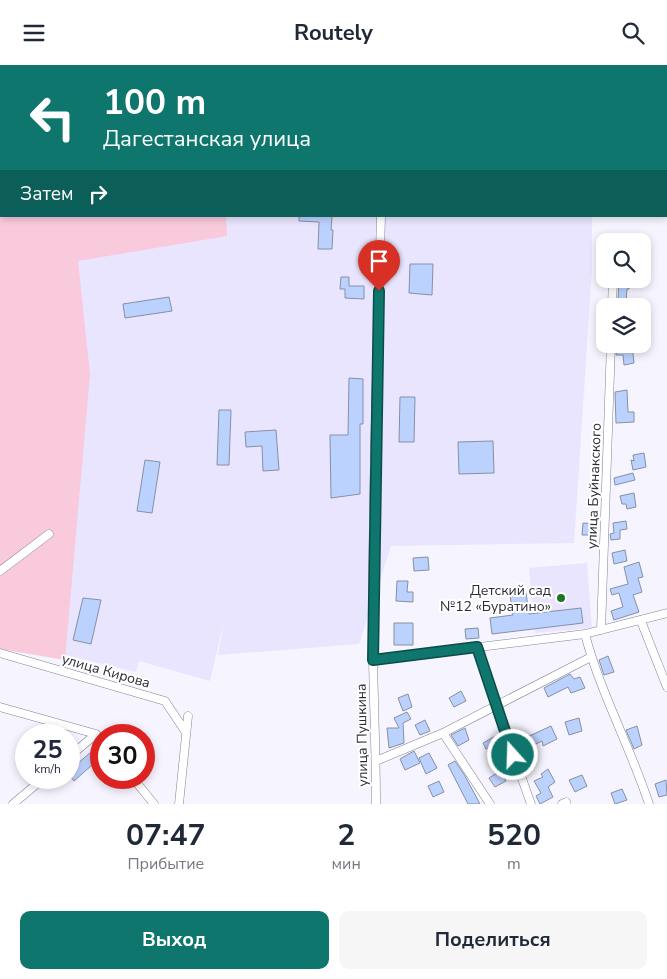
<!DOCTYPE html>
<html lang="ru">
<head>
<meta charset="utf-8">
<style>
  :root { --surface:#fff; --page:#f6f6f7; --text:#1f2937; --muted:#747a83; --accent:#0f766e }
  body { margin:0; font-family:"Nunito Sans",sans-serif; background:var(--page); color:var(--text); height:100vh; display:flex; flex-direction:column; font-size:19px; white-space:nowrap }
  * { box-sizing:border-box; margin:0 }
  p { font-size:16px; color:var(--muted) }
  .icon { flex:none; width:28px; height:28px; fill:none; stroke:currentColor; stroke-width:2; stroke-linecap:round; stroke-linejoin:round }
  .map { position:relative; height:739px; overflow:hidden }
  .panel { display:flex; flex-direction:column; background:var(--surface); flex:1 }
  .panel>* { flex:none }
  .guide { position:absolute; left:0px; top:0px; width:668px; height:152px; box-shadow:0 2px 8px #0003; background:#0f766e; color:#fff; overflow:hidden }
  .tools { position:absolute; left:596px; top:168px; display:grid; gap:10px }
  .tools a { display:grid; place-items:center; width:55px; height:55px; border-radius:10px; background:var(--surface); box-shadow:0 2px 8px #0003; font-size:25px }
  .speed { position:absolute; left:15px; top:659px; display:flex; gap:10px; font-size:25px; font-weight:700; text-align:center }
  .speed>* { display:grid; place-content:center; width:65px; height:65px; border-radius:50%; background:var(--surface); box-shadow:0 2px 8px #0003; line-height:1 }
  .speed small { font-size:12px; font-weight:400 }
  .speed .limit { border:8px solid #d22; background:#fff; color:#111 }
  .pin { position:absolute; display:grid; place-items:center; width:42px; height:42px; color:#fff; margin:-51px -21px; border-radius:50% 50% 50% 0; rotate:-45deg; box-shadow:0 0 5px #0007 }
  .pin .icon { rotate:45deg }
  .me { position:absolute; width:55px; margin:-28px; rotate:340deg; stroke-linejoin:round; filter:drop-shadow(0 0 4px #0008) }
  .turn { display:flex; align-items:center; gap:18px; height:105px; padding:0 20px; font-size:22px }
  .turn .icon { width:65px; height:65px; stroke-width:2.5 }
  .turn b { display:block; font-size:35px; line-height:42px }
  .then { display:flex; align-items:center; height:48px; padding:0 20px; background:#0003; gap:10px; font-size:19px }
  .eta { display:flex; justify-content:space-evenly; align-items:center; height:85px; text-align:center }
  .eta b { font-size:30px; font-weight:700; line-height:35px }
  .primary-button { display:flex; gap:10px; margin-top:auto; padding:10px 20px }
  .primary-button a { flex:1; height:58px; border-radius:10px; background:var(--accent); color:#fff; font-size:20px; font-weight:700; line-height:58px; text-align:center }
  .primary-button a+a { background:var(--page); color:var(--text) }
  header { display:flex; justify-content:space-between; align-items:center; height:65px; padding:0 20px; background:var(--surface); font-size:22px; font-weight:700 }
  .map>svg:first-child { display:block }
  .built { fill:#e9e5fe }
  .green { fill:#f9cadb }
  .building { fill:#bcd2fe; stroke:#8690a4 }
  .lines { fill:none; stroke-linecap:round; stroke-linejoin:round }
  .minor-casing { stroke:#858196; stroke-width:9 }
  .minor { stroke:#fff; stroke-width:8 }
  .route-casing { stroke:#0a4d48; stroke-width:12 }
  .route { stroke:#0f766e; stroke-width:9 }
  .poi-dot { fill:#1d7725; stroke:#fff; stroke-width:2 }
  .labels { text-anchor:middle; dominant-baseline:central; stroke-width:4; stroke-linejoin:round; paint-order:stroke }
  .street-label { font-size:14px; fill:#2d2b34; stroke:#fff }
  .poi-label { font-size:14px; fill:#2d2b34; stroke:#fff; text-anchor:end }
</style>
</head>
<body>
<header><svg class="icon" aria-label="menu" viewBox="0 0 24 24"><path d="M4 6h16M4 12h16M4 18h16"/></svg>Routely<svg class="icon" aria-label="search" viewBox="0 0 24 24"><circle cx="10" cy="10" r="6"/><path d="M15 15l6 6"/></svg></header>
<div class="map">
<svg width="667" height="739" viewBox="0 0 667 739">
  <rect width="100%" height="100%" fill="#f6f4fe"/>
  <path class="built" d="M155,0H667V135L666,1Z
    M218,151H592V204L574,478L391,481L359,579L218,590L224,555L210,616L139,596L136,607L61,589L67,194Z
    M587,498L592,563L535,568L529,503Z"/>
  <path class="green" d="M0,0L168,1H1V151H226L227,171L78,196L90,309L65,595L0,584Z"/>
  <path class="building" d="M299,151H332L331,165H333L332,184H318L319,157L299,156Z
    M410,199H433L432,230L409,228Z
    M341,212H349V221H364V234L345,233V224H340Z
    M619,214H630L629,224H627L626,237H618Z
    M169,232L172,246L125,253L123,239Z
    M632,280L634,298L624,300L623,290H616L617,281Z
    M349,313L363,314V359H360V429L331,433L330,370H348Z
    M627,325L628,347H634V357L616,358L615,327Z
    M400,332H415L414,377H399Z
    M219,345H231L229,400H217Z
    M276,365L279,405L263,406L262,381L246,382L245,367Z
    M493,376L494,408L459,409L458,377Z
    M644,388L646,402L633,405L631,395L634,396L633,390Z
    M145,395L160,397L152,448L137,446Z
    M633,408L635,415L615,420L614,413Z
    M634,428L636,442L627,444L626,439H622L620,431Z
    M626,456L627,464L620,465V474L611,475L610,469L614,468L613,458Z
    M583,458L596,459L595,470H582Z
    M625,485L627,496L614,499L612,488Z
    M428,492L429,505L414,506L413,493Z
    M639,497L643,512L638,513L642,527L633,530L639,547L614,555L611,546L623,542L619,528L612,530L610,524L628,519L624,502Z
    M397,516H408L407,527H413V537L396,536Z
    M526,528L529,549L581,543L583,558L492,569L490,553L513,550L510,530Z
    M83,533L101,535L91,579L73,575Z
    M394,558H413V580H394Z
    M478,563L479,573L466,574L465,564Z
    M608,591L614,607L604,610L599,595Z
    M570,609L574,614L580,612L585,623L571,628L568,622L548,632L544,623Z
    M461,626L466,636L454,642L449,633Z
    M408,629L412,642L403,646L398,633Z
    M407,647L411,654L403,658L404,678L389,683L387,663H399L394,653Z
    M579,653L582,666L569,670L565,657Z
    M425,655L430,666L420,670L415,660Z
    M551,661L557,674L543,681L542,676L521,686L518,679L526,676L525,673Z
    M637,661L642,680L634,684L626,665Z
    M465,663L469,675L458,681L451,670Z
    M499,669L502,675L486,684L483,678Z
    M98,681L101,685V692L74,716L69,710V706Z
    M414,686L420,698L405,705L400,694Z
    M429,688L437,703L426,709L419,693Z
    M455,696L465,711L480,739H468L448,700Z
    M548,704L555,717L548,722L553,732L540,739L536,731L541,728L534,716L543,712L541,709Z
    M500,706L506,716L495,722L489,713Z
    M582,710L587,721L575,727L569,715Z
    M666,715L667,730L659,732L655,719Z
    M439,716L444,727L433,732L428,721Z
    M622,724L627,735L615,739L611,728Z"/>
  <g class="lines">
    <g class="minor-casing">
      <path id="minor" d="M384,1V0
        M612,241L613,214
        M0,506L49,469
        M641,556L667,622
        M601,565L611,279
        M585,569C600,627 630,681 649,739
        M477,583L496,641L531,739
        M0,588L165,636L185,666
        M373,595L585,569L667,548
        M0,642L96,669L101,675
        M443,668L490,739
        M69,692L96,669
        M376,696L443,668L591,592
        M132,712L154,739
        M13,739L45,712
        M179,739L188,651
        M376,739C376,691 374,643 373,595C372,447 377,299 381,151
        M562,739L566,737"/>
    </g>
    <use href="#minor" class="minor"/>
  </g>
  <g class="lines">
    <g class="route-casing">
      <path id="route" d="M379,226L373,595L477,582L513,690"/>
    </g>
    <use href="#route" class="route"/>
  </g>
  <circle class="poi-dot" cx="561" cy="533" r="5"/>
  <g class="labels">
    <g class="street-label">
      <text transform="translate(594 421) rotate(-88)">улица Буйнакского</text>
      <text transform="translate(106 606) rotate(16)">улица Кирова</text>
      <text transform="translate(362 670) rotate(-91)">улица Пушкина</text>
    </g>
    <g class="poi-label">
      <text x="551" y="525">Детский сад<tspan x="551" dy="16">№12 «Буратино»</tspan></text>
    </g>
  </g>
</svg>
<div class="tools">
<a><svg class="icon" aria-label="search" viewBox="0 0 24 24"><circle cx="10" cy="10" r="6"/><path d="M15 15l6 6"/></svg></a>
<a><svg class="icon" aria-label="layers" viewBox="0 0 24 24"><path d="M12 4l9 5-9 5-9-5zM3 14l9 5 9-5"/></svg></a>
</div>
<div class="speed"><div>25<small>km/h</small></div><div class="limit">30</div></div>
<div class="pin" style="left:379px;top:226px;background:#d93025"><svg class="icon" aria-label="arrive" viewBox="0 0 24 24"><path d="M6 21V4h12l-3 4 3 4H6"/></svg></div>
<svg class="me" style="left:513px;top:690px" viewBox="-20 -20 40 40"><circle r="17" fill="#0f766e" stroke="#fff" stroke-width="3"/><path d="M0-11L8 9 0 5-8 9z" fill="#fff"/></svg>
<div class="guide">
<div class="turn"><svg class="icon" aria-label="left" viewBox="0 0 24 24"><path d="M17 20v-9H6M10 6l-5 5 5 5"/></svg><div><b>100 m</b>Дагестанская улица</div></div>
<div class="then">Затем<svg class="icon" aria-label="right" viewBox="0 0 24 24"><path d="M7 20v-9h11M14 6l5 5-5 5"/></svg></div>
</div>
</div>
<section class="panel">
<div class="eta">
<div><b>07:47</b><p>Прибытие</p></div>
<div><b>2</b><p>мин</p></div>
<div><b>520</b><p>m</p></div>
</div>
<div class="primary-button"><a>Выход</a><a>Поделиться</a></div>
</section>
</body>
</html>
